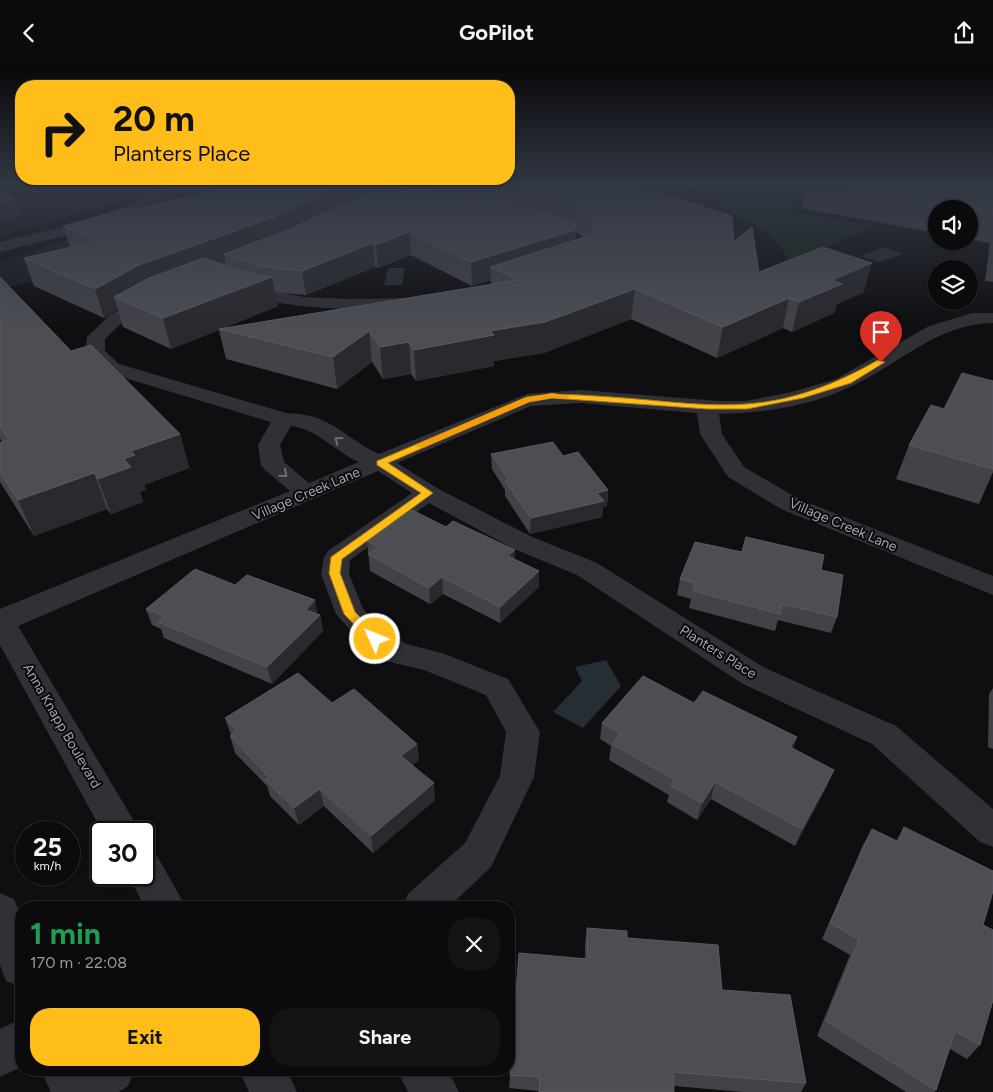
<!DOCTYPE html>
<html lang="en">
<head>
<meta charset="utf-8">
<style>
  :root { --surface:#0b0b0d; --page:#141416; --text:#f1f3f6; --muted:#9a9b9d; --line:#2b2b2e; --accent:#ffbd19 }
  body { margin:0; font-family:Figtree,sans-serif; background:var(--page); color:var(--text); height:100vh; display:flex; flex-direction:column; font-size:19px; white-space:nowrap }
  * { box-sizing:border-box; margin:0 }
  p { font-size:16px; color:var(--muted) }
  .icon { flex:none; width:28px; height:28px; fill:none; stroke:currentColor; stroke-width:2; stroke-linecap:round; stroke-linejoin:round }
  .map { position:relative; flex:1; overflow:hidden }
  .drawer { position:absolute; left:15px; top:836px; width:500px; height:175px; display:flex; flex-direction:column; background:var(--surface); border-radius:20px; box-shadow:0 1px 4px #0004,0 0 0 1px var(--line) }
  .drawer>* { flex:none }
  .banner { position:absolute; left:15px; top:15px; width:500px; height:105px; border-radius:20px; box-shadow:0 1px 4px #0004,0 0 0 1px var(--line); background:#ffbd19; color:#111; overflow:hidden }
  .fabs { position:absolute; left:928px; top:135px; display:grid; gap:10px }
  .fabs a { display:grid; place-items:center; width:50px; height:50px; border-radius:50%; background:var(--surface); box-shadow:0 1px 4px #0004,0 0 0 1px var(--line); font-size:25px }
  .speed { position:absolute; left:15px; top:756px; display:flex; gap:10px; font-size:25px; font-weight:700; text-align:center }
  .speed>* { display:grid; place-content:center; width:65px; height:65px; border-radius:50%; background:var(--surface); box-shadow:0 1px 4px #0004,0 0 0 1px var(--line); line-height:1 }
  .speed small { font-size:12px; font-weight:400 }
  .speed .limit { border:2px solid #111; border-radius:8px; background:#fff; color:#111 }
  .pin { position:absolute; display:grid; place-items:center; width:42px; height:42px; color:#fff; margin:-51px -21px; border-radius:50% 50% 50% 0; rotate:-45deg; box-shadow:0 0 5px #0007 }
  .pin .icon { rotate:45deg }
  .me { position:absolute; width:55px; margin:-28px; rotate:314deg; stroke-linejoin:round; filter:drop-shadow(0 0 4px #0008) }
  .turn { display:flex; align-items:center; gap:18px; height:105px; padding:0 15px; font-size:22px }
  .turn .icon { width:65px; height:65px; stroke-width:2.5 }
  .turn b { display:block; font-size:35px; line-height:42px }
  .round { display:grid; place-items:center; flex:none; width:52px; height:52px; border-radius:20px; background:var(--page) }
  .overview { display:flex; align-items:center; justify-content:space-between; height:85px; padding:0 15px }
  h1 { font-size:30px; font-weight:700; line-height:38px; color:#1e9e55 }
  .cta { display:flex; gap:10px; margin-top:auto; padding:10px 15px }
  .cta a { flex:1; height:58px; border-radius:20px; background:var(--accent); color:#111; font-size:20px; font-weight:700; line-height:58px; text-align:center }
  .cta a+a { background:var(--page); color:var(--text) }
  header { display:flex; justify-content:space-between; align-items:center; height:65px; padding:0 15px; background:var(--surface); font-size:22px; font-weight:700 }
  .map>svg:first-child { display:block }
  .built { fill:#1a1b1e }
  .green { fill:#1b231c }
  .water { fill:#252d35 }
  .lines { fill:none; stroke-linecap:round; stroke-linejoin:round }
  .minor { fill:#303036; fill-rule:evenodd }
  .wall { fill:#424349; fill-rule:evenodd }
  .shaded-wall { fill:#292a2e }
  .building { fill:#4c4e54; stroke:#595b63 }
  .oneway { stroke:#6c707b }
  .route { fill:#ffbd19; stroke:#a67b10 }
  .slow { fill:#f59e0b }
  .labels { text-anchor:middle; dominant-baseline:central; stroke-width:4; stroke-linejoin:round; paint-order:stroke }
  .street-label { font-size:14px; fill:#9ea4b3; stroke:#0a0a0b }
</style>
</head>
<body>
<header><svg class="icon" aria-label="back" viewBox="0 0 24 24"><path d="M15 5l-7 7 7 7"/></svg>GoPilot<svg class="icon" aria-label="share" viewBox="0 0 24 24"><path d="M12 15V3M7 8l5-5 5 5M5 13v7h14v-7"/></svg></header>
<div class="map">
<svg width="993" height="1027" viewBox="0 0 993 1027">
  <rect width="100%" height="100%" fill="#0f0f11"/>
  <path class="built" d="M0,119H148L119,137L0,171Z
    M131,156L169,181L0,224V196Z"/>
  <path class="green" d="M777,131L799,132L786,143L791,147L877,161L789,196C773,163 741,152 709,139Z"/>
  <path class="water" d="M885,182L903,189L879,197L860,191Z
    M388,203H405L402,220H384Z
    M606,595L621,621L583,663L553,647L582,616L575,602Z"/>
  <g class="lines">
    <path class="minor" d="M160,119H173C148,154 43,176 0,187V177C42,166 131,150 160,119Z
      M766,119C780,119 841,119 849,128C842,136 773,127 766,119Z
      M241,219L304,232L348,234L412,233L418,234L421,238L418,242L412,243C351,245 294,245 235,228L233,224L235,220Z
      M154,229L160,230L163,234L160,238L122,258L105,274V286L119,299L286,348C300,349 315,350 328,358C346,367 360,381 379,389L527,329L581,325L719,336H746L792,327L836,314L929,261L973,248H993V258C937,259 901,298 852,321C812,341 763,348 719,349L722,369L744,402L799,434L993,511V530L781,444L728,412L700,369L697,348L581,338L531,341L397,398L437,423L532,472L597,498L765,603L896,661L993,744V782L980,777L872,679L743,619L577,510L514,484L429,438L350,495L349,509L363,544L386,567L406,579L442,588L508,614L540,667L534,712L491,802L449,842H402L408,829L465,778L500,711L506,667L486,630L424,605L386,596L364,581L336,549L321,509L324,492L328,486L412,428L378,406L18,561L141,768H103L0,580V544L290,426L265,405L261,400L258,380L271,357L105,307L85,288L87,272L110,250ZM291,361C318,364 335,387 359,397L309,418L284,397L280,380Z
      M144,786L157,791L186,842H145L128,810H144Z
      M0,828L14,834L21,851V922L6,916L0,900Z
      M21,954V1002L0,1012V964Z
      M41,1005H135L128,1021L119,1027H51Z
      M239,1005H287L297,1027H249Z
      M397,1005H448L459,1027H408Z"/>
  </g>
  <path class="wall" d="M204,119H635L734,176L759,207L864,227L837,239L834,248L792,267L783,263L717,293L631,254L544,288L494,296V301L416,316L411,309L383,314L372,297L337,324L226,294L219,265L171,284L123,262L118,245L104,253L34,221L24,193L70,182L63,161L206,128ZM576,167L584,172L575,175ZM411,190L472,221L491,215V219L224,263L278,241L275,227L306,230L375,202L378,203Z
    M674,119H731L722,128Z
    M807,119H993V217L985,216L990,178L969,174V144H936V168L802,143Z
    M0,212L71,286L180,369L189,403L144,420L146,425L140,427L143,437L111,449L107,444L34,471L0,417V378L2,377L0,374Z
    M993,316V407L979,439L896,414L909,380L944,344Z
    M491,389L563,391L608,425L607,441L603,442L602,452L530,469L505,431V425L492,404Z
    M367,476L515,494L539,522L500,558L443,529L430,539L370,506Z
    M821,505L837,552L831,568L778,555L775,566L689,543L691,534L677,530L680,514Z
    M235,520L320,550L323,566L272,619L164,573L161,564L152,560L146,544Z
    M993,623V684L988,682L989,629Z
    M332,638L417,679L419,695L412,700L435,735L373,788L324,741L299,760L270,731L267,721L235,688L230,671L231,670L225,653Z
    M694,638L797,672L793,684L834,705L827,721L795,781L711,734L697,755L667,737L669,730L609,695L611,681L600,674L602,658Z
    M904,762L983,860L980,980L967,994L950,984L936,1025L934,1027H906L817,971L850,890L822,874L863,780L872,764L896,776Z
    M587,863L627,873L722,925L806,1018L801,1027H743L674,1021V1027H538L539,1026L509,1023L510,1010L585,893V878Z"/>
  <path class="shaded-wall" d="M345,119H373L375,137L224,189L226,198L146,229L114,232L118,245L104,253L95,224L139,200Z
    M723,119H731L722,128Z
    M15,135L21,151L0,155V138Z
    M576,159L575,181L490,202L491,215L472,221L471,197Z
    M409,167L411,190L378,203L376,180Z
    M373,178L375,202L306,230L302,206Z
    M872,198L864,227L837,239L834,248L792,267L799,237L832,215Z
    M272,212L278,241L221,264H219V265L171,284L163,253Z
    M635,224L631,254L544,288L494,296V301L416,316L414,285Z
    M789,233L783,263L717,293L723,262Z
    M369,266L372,297L337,324L333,292Z
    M409,277L411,309L383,314L380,282Z
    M180,369L189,403L144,420L146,425L140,427L143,437L111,449L98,414L124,394L131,386Z
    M94,408L107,444L34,471L18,435Z
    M608,425L607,441L603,442L602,452L530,469L531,453L597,428Z
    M515,485V502L508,491Z
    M539,506V522L500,558V542Z
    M442,512L443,529L430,539L429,523Z
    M315,535L318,551L320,550L323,566L272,619L267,602L306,545Z
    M797,672L791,688L790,682Z
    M417,679L419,695L403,708L401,691Z
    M834,705L827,721L795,781L802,764Z
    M715,717L711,734L697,755L702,738Z
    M434,718L435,735L373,788L371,771Z
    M320,724L324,741L299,760L294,743Z"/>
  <path class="building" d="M211,119H345L272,153L139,200L95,224L24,193L98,176L63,161L125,144L129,145L221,125Z
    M491,119H635L732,151L734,176L752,162L759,207L823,182L872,198L832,215L842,219L799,237L789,233L723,262L635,224L545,257L490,266L494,270L414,285L409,277L380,282L369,266L333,292L219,264L518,215L490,202L591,170L596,150L572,139L529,127Z
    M814,119H972L993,122V150L969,146V144H954Z
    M0,122L15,135L0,138Z
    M420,125L460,130L520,141L576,159L575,165L471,197L409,167L376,180L373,178L302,206L263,202L224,189L285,166L364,130Z
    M203,193L259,211L272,212L163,253L114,232L147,214Z
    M0,212L71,286L91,280L180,369L131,386L135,390L124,394L131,402L98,414L94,408L18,435L0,407V378L9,375L0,361Z
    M962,308L993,316V404L909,380L931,340L944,344Z
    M553,377L563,391L578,387L608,425L597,428L604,436L531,453L505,416L509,415L491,389Z
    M412,445L446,462L453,456L515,485L508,491L539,506L500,542L442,512L429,523L368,489L379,482L367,476Z
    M746,472L824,490L821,505L843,510L837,552L782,539L780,549L693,526L695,518L680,514L695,477L742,487Z
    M195,504L235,520L247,510L315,535L306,545L320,550L267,602L158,557L164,551L146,544Z
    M298,608L332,638L354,624L417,679L401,691L434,718L371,771L320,724L294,743L265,715L269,712L230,671L237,666L225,653Z
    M643,611L694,638L703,626L797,672L790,682L834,705L802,764L715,717L702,738L671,721L675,715L612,679L620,668L602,658Z
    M904,762L993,806V826L983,860L993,865V935L980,980L955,966L936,1025L826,956L859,875L830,858L872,764L899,777Z
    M587,863L627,866V873L718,880L722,925L790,930L806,1018L673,1007L674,1027H539L540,1012L510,1010L519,888L588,894Z"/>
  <defs><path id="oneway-chevron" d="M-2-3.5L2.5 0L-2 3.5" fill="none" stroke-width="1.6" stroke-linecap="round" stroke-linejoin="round" transform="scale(1.25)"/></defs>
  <g class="oneway">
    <use href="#oneway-chevron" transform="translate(338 375) rotate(-144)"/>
    <use href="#oneway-chevron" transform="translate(284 409) rotate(40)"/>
  </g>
  <linearGradient id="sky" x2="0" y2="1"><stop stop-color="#080809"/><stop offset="0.45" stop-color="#313743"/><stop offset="1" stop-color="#313743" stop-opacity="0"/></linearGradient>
  <rect width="993" height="263" fill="url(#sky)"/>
  <path class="route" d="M878,295L885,297L851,318L803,333L747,344H707L552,333L529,337L388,398L433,428L342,494L340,508L355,547L379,571L381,574L379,577H371L344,549L329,508L331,492L421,428L377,400V396L527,332C560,327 592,331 625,333C665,336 706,342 746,339C793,336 838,318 878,295Z"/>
  <path class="slow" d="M552,328L570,331L566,334L552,333L529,337L422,383L414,381L524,333Z"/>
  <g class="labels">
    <g class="street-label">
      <text transform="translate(306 429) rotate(-23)">Village Creek Lane</text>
      <text transform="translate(843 460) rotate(23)">Village Creek Lane</text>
      <text transform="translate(718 587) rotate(32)">Planters Place</text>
      <text transform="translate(62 661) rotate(60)">Anna Knapp Boulevard</text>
    </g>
  </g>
</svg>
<div class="fabs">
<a><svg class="icon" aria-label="sound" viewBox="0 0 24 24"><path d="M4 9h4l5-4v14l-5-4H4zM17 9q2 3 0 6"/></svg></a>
<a><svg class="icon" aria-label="layers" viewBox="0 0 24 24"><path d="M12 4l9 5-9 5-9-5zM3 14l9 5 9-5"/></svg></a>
</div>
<div class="speed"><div>25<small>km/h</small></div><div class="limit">30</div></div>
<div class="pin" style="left:881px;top:297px;background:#d93025"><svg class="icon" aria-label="arrive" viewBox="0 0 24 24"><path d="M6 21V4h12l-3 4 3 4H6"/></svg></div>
<svg class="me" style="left:375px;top:574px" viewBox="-20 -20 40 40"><circle r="17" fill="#ffbd19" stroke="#fff" stroke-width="3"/><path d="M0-11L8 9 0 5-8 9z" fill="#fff"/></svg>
<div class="banner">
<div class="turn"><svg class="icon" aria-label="right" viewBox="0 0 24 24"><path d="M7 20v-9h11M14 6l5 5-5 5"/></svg><div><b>20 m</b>Planters Place</div></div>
</div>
<section class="drawer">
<div class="overview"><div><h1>1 min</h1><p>170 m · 22:08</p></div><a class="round"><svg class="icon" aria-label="close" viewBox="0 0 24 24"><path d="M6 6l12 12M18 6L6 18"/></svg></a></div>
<div class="cta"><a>Exit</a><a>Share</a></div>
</section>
</div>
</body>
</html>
